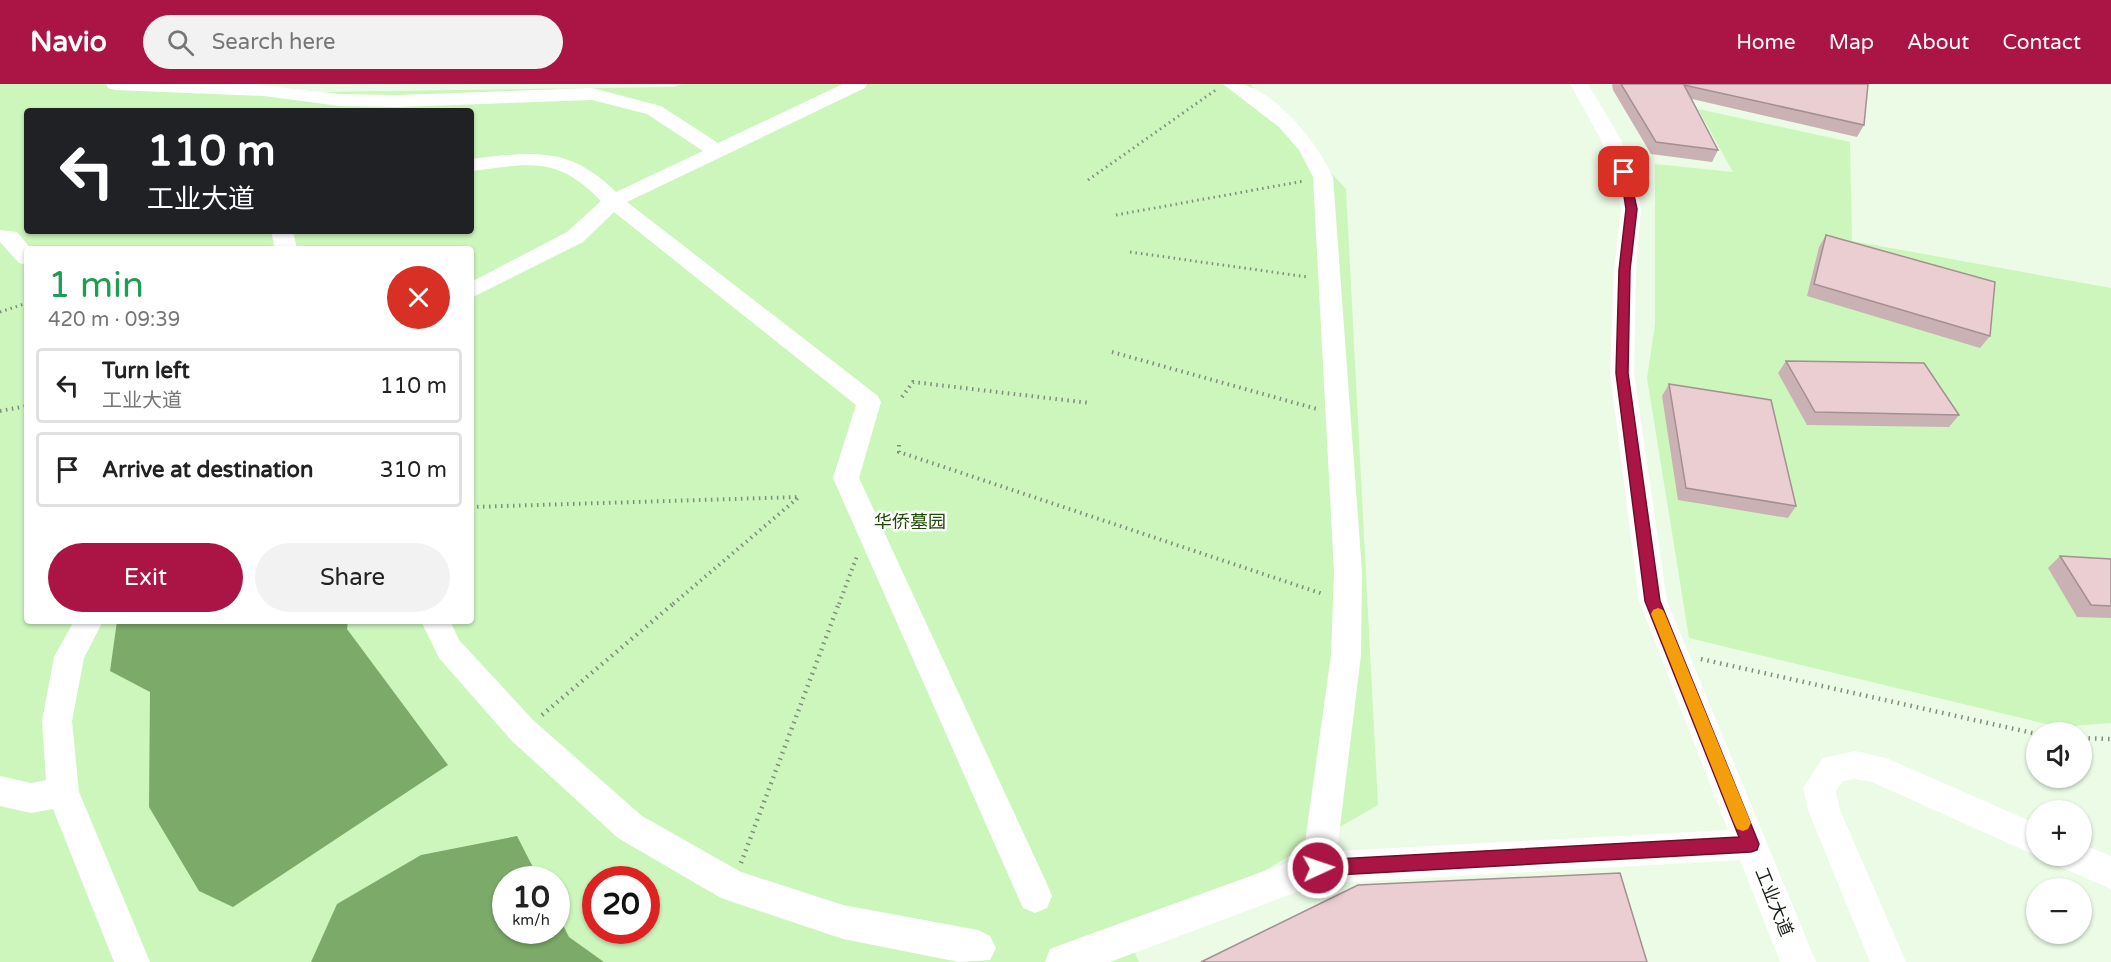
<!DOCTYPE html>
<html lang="en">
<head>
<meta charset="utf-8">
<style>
  :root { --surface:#fff; --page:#f2f2f2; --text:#222; --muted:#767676; --line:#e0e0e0; --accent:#aa1545 }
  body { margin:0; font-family:"Varela Round","Noto Sans SC",sans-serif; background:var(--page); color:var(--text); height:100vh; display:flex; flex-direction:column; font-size:22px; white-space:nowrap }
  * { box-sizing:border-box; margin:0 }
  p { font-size:20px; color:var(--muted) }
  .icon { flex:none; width:33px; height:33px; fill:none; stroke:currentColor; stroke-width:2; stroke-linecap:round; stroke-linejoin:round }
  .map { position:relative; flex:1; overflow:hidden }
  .sheet { position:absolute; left:24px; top:162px; width:450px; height:378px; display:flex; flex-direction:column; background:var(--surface); border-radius:6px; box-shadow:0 2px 4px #0004 }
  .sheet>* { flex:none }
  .banner { position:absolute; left:24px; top:24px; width:450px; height:126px; border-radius:6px; box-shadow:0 2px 4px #0004; background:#202124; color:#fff; overflow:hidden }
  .tools { position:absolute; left:2026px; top:638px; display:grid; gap:12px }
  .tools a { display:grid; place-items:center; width:66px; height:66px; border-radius:50%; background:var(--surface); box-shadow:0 2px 4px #0004; font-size:30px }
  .speed { position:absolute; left:492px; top:782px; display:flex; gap:12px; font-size:30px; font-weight:700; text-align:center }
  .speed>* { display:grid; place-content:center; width:78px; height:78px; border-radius:50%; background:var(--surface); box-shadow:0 2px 4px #0004; line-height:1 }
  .speed small { font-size:15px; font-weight:400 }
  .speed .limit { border:9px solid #d22; background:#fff; color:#111 }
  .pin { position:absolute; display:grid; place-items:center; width:51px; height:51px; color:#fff; margin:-26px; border-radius:12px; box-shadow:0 3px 9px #0006 }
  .me { position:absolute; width:66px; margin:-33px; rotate:87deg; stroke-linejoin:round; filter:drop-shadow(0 0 4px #0008) }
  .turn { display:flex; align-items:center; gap:21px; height:126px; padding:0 24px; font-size:27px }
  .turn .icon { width:78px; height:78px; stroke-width:2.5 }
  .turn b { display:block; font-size:42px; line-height:51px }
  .round { display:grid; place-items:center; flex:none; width:63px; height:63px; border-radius:32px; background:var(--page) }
  .overview { display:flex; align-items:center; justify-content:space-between; height:102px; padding:0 24px }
  h1 { font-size:36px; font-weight:600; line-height:45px; color:#1e9e55 }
  .primary-button { display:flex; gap:12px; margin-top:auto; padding:12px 24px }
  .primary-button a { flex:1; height:69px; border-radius:36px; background:var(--accent); color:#fff; font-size:24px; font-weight:600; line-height:69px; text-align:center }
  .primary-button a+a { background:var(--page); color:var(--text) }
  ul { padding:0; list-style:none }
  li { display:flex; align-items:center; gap:18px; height:75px; margin:0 12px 9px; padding:0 12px; border:3px solid var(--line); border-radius:6px }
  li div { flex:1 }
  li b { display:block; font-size:22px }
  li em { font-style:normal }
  header { display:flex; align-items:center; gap:36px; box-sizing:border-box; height:84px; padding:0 30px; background:var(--accent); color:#fff }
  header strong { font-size:28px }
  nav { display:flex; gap:33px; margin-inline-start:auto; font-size:21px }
  .search { width:420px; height:54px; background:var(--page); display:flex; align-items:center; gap:15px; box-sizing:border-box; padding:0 21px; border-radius:33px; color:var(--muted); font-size:22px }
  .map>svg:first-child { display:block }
  .green { fill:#cdf6bd; fill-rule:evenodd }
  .water { fill:#7caa69 }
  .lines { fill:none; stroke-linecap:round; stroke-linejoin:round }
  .path-far2 { stroke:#828d7e; stroke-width:3; stroke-dasharray:1.5 4; stroke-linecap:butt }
  .path-far1 { stroke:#828d7e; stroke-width:4; stroke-dasharray:1.5 4.5; stroke-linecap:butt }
  .path { stroke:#828d7e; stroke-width:4.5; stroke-dasharray:1.5 5; stroke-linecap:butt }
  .minor { fill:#fff; fill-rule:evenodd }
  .wall { fill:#cab1b4 }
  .building { fill:#ebced1; stroke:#a49092; stroke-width:1.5 }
  .route { fill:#aa1545; stroke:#6e0e2d; stroke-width:1.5 }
  .slow { fill:#f59e0b }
  .labels { text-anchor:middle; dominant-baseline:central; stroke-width:5; stroke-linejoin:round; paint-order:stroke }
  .park-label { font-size:18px; fill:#1e4a03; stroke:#fff }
  .street-label { font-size:18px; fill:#1a2018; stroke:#fff }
</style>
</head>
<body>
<header>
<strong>Navio</strong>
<div class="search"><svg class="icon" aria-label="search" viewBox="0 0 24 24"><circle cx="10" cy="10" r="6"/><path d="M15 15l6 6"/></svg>Search here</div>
<nav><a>Home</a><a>Map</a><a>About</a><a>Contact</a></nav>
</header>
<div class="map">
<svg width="2111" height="878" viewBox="0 0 2111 878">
  <rect width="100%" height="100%" fill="#ebfbe6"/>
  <path class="green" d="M0,0H252L322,8L674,3L682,0H1250L1346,105L1378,721L1132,863L1139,878H0ZM27,27H471V147H27ZM27,165H471V537H27ZM506,795H556V846H506ZM596,795H646V846H596Z
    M1698,25L1850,58L1852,157L2111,204V639L2059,643L1689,554L1647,294L1655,240V80L1733,88Z"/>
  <path class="water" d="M117,537H348L347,545L448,681L233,823L199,807L149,723L150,608L110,587Z
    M517,752L539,795H506V846H556L557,829L569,853L604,878H311L337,820L421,771Z"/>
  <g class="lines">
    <path class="path-far2" d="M1088,96L1217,5
      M1116,131L1304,97
      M1130,168L1308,193
      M0,228L27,219"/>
    <path class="path-far1" d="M1112,268L1317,325
      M902,313L913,298L1090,319
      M0,327L27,322
      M899,361V368L1323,510
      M471,423L799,413L673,520
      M839,520L857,472"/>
    <path class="path" d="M1701,575L2037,650
      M542,631L674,519
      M2082,654L2111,655
      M741,779L839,519"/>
    <path class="minor" d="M106,0H253L339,10L398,11L592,4L661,22L718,59L843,0H867L865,4L627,118L878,312L881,318L859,394L1047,800L1052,812L1047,824L1035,829L1023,824L833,394L856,321L614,128L583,158L471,214V198L567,148L601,117C557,71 529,80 471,87V75C532,68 569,61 616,108L703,67L647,30L592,16L398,23L339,22L264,12L115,6L108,4Z
      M1223,0C1230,0 1240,0 1246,1C1281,14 1318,60 1333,93L1362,488L1361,571L1337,767L1728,746L1639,517L1610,289L1614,186L1621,125L1614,88L1600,54L1570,0H1588L1620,54L1634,88L1641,125L1636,186L1634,289L1667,517L1816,878H1780L1740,776L1318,800L1110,878H1045L1050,865L1063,860L1303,773L1331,571L1334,488L1313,93L1299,66L1279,43Z
      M0,146L17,148L31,165H27V181L19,179L0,158Z
      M271,147H293L297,165H275Z
      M74,537H103L84,574L72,637L79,708L150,878H114L53,725L31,729L0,722V692L31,699L46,696L42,637L54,573Z
      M421,537H450L459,556L534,637L642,732L741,788L843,821L978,846L990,852L996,864L990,876L959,878L843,855L721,814L618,754L512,657L439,574Z
      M1855,667L1886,674L2037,740V772L1872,698L1855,695L1843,697L1836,707L1840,726L1906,878H1870L1808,726L1803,704L1823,674Z
      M2082,760L2111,772V805L2058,782L2053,771H2082Z"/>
  </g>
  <path class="wall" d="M1612,0H1868L1864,41L1857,53L1692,15L1718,66L1712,78L1651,70L1613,6Z
    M1826,151L1990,252L1980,264L1807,212L1819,163Z
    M1786,277L1959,331L1949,343L1807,341L1778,289Z
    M1669,300L1796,422L1788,434L1678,416L1662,312Z
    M2060,472L2111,475V534L2077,533L2048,484Z"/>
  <path class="building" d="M1621,0H1868L1864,41L1684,1L1718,66L1656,58Z
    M1826,151L1995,198L1990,252L1814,200Z
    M1786,277L1924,279L1959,331L1815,328Z
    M1669,300L1771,316L1796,422L1686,404Z
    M2060,472L2111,475V522L2091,521Z
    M1620,789L1647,878H1201L1358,801Z"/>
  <path class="route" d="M1620,85L1629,88L1637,125L1630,186L1628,289L1660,517L1759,760L1757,766L1751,768L1318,792L1312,790L1310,784L1312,778L1318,776L1739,753L1645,517L1616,289L1619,186L1626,125Z"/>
  <path class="slow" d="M1658,524L1663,526L1665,530L1751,739L1748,745L1743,747L1737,745L1734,739L1651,530L1653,526Z"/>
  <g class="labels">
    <g class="park-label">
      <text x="910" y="438">华侨墓园</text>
    </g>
    <g class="street-label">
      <text transform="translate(1774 818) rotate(68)">工业大道</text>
    </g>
  </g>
</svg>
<div class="tools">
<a><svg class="icon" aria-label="sound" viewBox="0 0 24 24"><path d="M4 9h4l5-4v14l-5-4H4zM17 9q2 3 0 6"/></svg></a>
<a>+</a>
<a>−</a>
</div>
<div class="speed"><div>10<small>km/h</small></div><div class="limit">20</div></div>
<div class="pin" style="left:1624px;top:88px;background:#d93025"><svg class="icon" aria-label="arrive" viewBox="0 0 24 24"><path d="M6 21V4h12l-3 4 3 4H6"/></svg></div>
<svg class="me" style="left:1318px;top:784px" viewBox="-20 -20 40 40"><circle r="17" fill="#aa1545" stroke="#fff" stroke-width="3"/><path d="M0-11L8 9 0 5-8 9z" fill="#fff"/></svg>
<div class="banner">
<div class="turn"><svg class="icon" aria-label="left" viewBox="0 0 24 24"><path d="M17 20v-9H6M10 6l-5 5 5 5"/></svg><div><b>110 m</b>工业大道</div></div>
</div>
<section class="sheet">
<div class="overview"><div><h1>1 min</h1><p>420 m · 09:39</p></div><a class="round" style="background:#d93025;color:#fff"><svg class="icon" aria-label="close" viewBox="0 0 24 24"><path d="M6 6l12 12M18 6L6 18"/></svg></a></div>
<ul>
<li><svg class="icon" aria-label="left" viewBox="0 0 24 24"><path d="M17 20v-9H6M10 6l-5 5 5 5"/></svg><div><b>Turn left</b><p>工业大道</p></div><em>110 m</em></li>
<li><svg class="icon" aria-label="arrive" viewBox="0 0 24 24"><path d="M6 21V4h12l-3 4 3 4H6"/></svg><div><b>Arrive at destination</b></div><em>310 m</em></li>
</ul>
<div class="primary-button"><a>Exit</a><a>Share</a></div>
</section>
</div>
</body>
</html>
